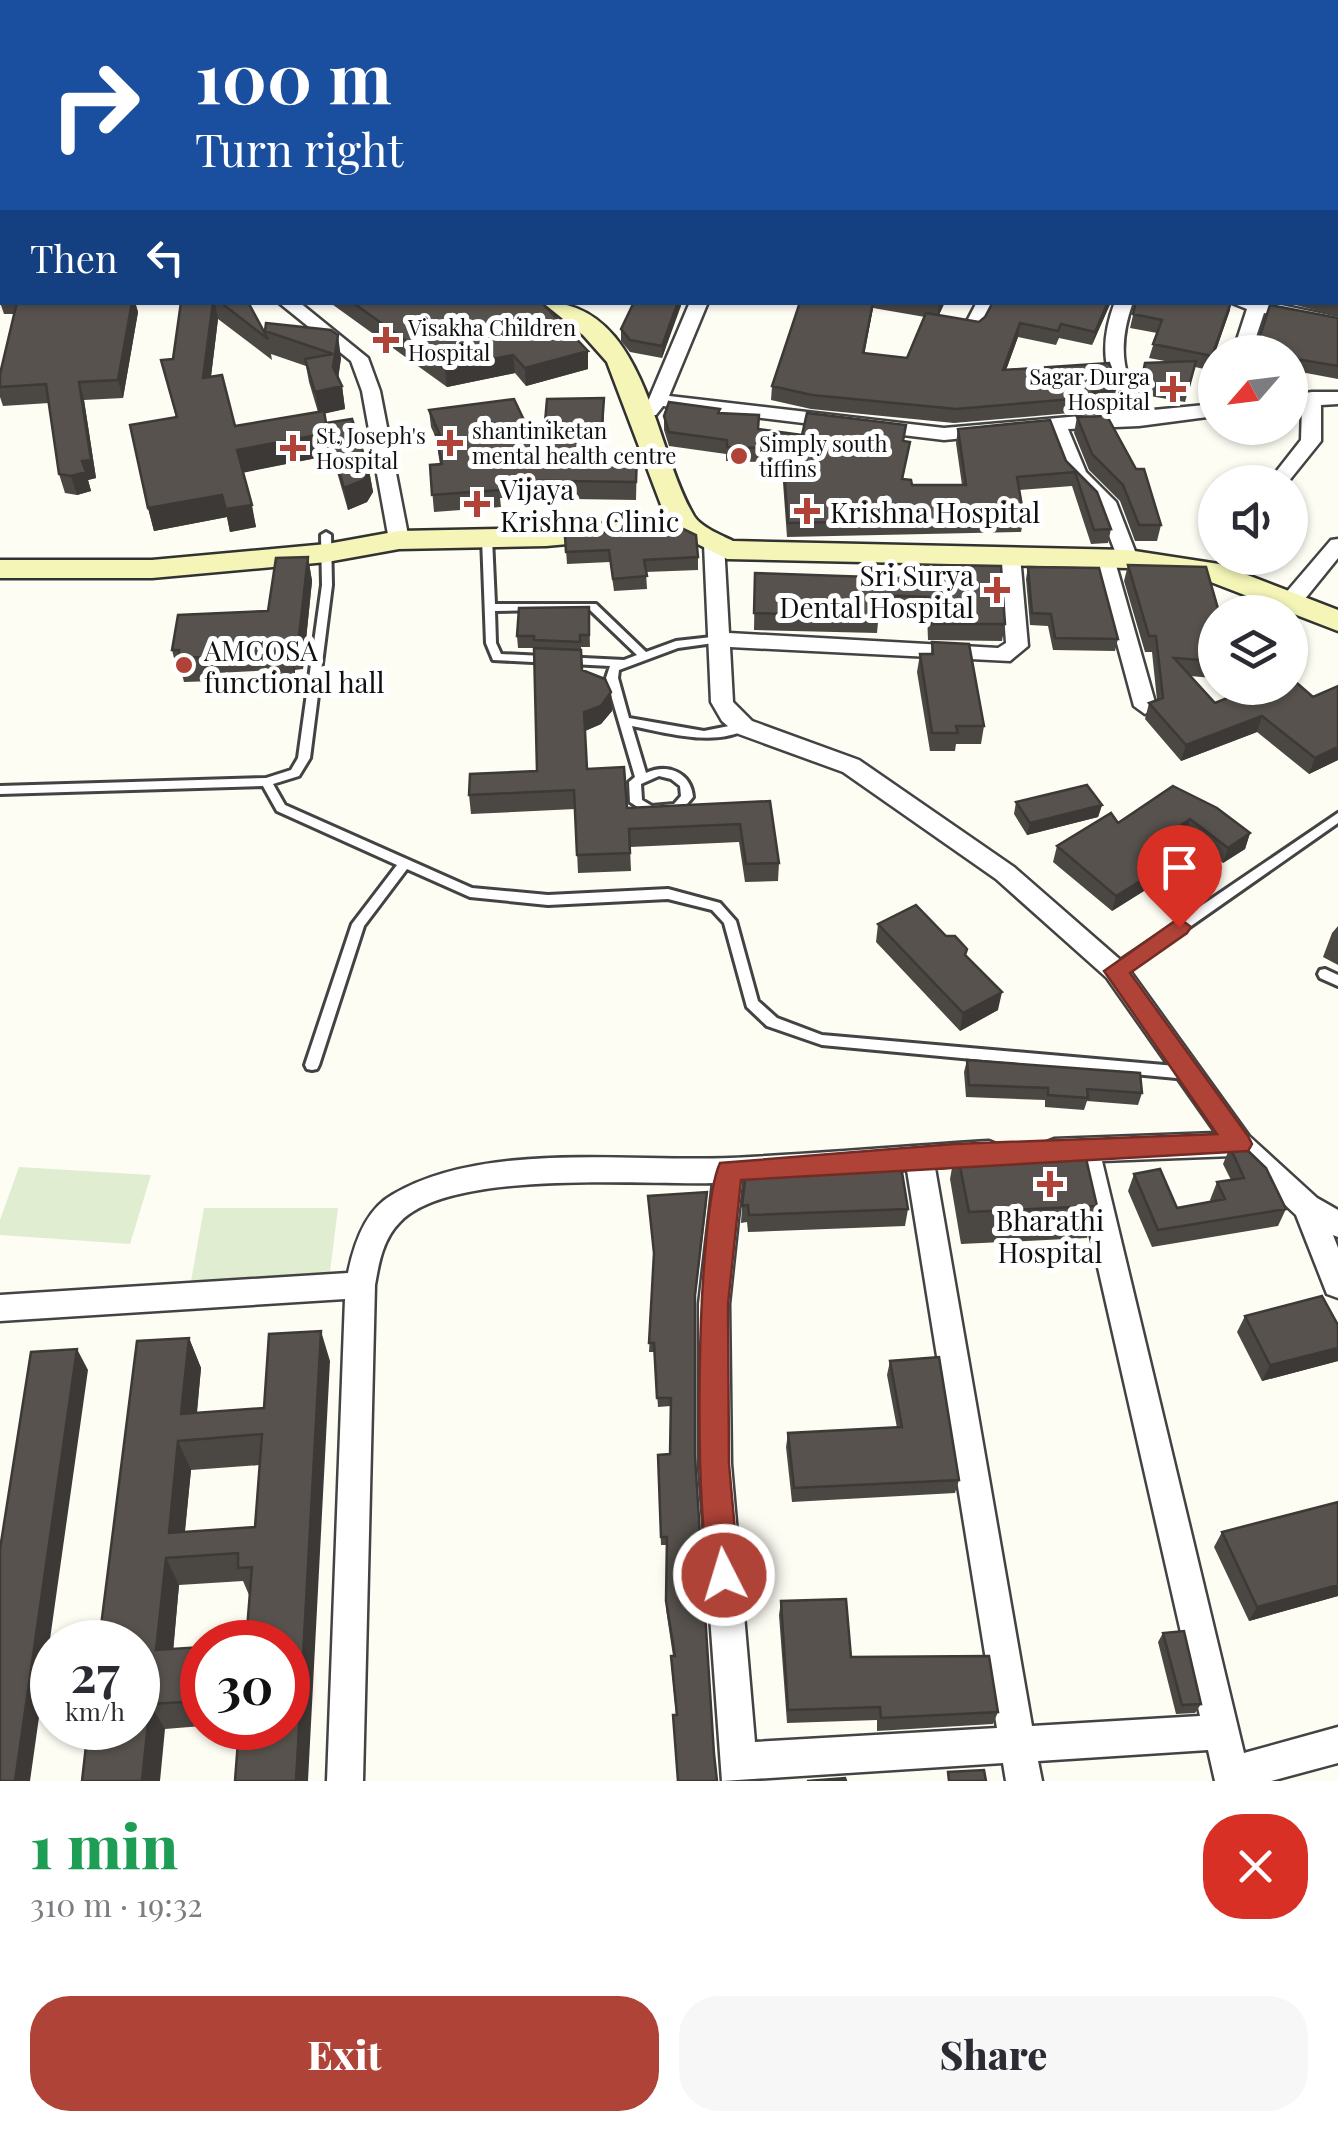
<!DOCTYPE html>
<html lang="en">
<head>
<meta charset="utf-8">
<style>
  :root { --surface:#fff; --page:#f7f7f7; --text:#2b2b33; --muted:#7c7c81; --accent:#af4338 }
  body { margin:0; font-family:"Playfair Display",serif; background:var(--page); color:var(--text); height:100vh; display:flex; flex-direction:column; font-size:38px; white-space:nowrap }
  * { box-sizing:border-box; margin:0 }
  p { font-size:32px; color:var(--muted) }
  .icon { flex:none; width:55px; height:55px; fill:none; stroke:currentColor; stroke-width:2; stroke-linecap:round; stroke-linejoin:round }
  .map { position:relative; height:1781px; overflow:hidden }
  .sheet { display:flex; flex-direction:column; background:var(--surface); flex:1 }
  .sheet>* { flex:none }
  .top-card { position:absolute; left:0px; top:0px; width:1340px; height:305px; box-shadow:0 2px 8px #0004; background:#1a4fa0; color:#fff; overflow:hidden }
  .needle { width:65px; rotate:242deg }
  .controls { position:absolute; left:1198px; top:335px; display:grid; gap:20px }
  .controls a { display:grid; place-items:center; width:110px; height:110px; border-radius:50%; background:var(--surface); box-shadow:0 2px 8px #0004; font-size:50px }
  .speed { position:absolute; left:30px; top:1620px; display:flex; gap:20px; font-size:50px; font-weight:700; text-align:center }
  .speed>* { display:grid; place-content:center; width:130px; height:130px; border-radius:50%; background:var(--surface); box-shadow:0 2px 8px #0004; line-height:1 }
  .speed small { font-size:25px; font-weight:400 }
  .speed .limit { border:15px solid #d22; background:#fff; color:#111 }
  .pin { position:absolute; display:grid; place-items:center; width:85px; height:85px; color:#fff; margin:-102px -42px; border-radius:50% 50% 50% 0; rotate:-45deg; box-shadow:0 0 10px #0007 }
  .pin .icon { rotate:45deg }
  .me { position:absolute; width:110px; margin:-55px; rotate:355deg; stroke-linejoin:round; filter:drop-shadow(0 0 8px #0008) }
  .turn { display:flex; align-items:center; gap:35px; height:210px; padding:0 30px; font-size:45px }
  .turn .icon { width:130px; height:130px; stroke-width:2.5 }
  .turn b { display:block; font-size:70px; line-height:85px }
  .then { display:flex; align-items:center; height:95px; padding:0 30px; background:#0003; gap:20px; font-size:38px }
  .round { display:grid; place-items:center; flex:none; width:105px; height:105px; border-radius:40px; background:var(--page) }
  .head { display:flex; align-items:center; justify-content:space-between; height:170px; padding:0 30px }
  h1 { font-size:60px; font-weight:800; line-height:75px; color:#1e9e55 }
  .primary-button { display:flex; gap:20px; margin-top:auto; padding:20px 30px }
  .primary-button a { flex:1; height:115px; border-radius:40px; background:var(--accent); color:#fff; font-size:40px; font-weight:800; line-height:115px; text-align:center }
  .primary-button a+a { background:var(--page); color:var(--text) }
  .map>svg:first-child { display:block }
  .pitch { fill:#e0edd1 }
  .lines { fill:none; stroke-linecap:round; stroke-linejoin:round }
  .lane-casing { stroke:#434343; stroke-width:6 }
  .street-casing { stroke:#434343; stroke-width:5 }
  .secondary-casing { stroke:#323232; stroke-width:5 }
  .primary-casing { stroke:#212121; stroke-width:5 }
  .path { stroke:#323232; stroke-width:2.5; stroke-dasharray:6 4; stroke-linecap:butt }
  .lane { fill:#fff; fill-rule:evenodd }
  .street { fill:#fff; fill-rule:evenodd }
  .secondary { fill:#f4f5b7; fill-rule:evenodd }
  .primary { fill:#e7db7a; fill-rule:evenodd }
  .wall { fill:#4b4742; fill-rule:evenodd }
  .shaded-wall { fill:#3d3936 }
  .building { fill:#57524d; stroke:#3d3936; stroke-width:2.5; fill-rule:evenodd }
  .route { fill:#af4338; stroke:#722c24; stroke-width:2.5 }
  .poi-dot { fill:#af4338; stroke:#fff; stroke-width:4 }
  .labels { text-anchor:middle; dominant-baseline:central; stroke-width:10; stroke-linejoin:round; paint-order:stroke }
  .far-poi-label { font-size:22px; fill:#101010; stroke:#fff; text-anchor:start }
  .poi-label { font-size:28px; fill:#101010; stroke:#fff; text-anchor:start }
</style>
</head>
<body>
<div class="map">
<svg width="1338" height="1781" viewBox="0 0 1338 1781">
  <rect width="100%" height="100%" fill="#fdfdf4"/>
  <path class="pitch" d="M19,1167L151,1175L130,1244L0,1235V1220Z
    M204,1208H338L329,1280L191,1281Z"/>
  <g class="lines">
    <g class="lane-casing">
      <path id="lane" d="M670,0H685L689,2H676Z
        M326,532L331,535L332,585L310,758L299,776L273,784L285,805L472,888L548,895L668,889L720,903L736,921L758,1001L777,1018L822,1035L1187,1067L1192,1069L1194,1073L1192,1077L1187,1079L822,1045L767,1026L747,1007L724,923L712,910L668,899L548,905L470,897L407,869L364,926L319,1065L317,1069L312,1070L307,1069L305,1065L352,924L397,865L277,811L263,786L0,794V786L266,778L291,770L298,758L322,585L321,535Z
        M487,535L492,538L495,604H596L646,652L676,641L721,636L722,639L721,642L678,648L619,670L618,678L629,718L704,731L744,723L750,727C717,748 668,733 632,726L646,773C667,763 691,772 693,797L681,811L650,815L630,802L629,782L635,777L606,678L610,666L493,660L486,643L482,538ZM589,609L637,655L624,660L501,654L496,643L495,611ZM659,776L671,779L680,786L681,796L674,804L652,806L642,800L641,784Z
        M1338,813V823L1121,975H1111L1110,971L1111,967Z
        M1325,969L1338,975V986L1320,978L1318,974L1320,970Z"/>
    </g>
    <g class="street-casing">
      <path id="street" d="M0,269H2V279H0Z
        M278,302H299L368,358L380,391L409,540L406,545H392L389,540L362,391L351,361Z
        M690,302H708L669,396L944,428L1125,412C1103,374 1099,344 1115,302H1133C1118,344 1121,373 1143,411L1215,404V416L1139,426L1068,429L1086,472L1116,502L1138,559L1128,566L1118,559L1097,504L1067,474L1050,430L944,440L663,406L656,415H642L639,411L649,399Z
        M977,302H995L980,329L974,330L965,325Z
        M1266,302L1338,317V327L1264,313L1251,352H1233L1247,309L1232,303Z
        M1312,392H1338V404L1321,405V441L1288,482H1268L1301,440L1302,406L1290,407V395Z
        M714,538L724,544L729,633L998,648L1006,643L1000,556L1010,549L1020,556L1028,646L1010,661L730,647L733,702L752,721L859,760L1014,867L1125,964L1249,1136L1317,1198L1338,1210V1237L1333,1235L1338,1248V1298L1327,1294L1296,1215L1233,1156L1102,1161L1244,1753L1338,1727V1763L1271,1781H1215L1208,1750L1038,1761L1042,1781H1006L1003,1763L722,1781L699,1464V1304L713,1183C640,1185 451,1169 400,1222C383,1239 379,1262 375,1285L363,1781H327L345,1299L0,1321V1295L348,1273C354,1244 365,1210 392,1195C483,1141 627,1162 730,1158C816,1154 903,1146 989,1141L999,1145L1003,1153L999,1161L935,1168L1032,1726L1200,1716L1074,1162L1044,1159L1040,1151L1044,1143L1054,1139L1216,1133L1107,978L996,879L843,772L736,733L722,721L711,702L704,544ZM907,1170L997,1728L755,1742L731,1464L729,1304L742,1181Z
        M1338,539V558L1300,605H1284L1281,600L1284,595L1331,540Z
        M1104,551L1114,558L1156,706L1145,714L1134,706L1094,558Z"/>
    </g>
    <g class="secondary-casing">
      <path id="secondary" d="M0,0H19L20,2L2,6Z
        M542,302C647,302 653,447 694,516C701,527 721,535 733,541L1128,550L1219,564L1338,610V631L1203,579L1128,568L727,559L678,534L546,546L399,549L327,562L152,578H0V560H152L327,544L399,531L546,528L666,518L607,362L583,335Z"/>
    </g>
    <g class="primary-casing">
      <path id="primary" d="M562,0H595L596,2H563Z"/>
    </g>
    <path class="path" d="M640,0L652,2"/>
    <use href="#lane" class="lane"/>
    <use href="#street" class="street"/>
    <use href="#secondary" class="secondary"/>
    <use href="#primary" class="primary"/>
  </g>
  <path class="wall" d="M50,0H207L209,2H51Z
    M2,120V172H0V123Z
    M0,218H2V266H0Z
    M1338,260V316L1284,302H1338Z
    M2,283V302H135L138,312L123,398L84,400L96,478L88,480L91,491L77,495L65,493L59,474L49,403L3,406L0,397V374L14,314H4L0,302V291Z
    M181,302H248L265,332L266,323L341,358L338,378L342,386L345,409L325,413L326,423L369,470L373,492L367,502L348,510L332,455L243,472L256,527L230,532L227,517L154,531L148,508L176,417L161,360L173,359ZM218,319L272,360L271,354L306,366L309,382L318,412L235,426L211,377Z
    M329,302H545L546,308L588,369L526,386L515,373L447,387Z
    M634,302H681L662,358L630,352L621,341V329Z
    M945,302L939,315L979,322L985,317L993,302H1111L1092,345L1059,338L1056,345L1018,337L1006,370L1119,390L1117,404L1094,405L1093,411L954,423L811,409L771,400L772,386L800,303H794ZM873,308L925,317L907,358L864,353Z
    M1136,302L1230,310L1209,370L1195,367L1185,402L1138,394L1145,363L1170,362L1149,358L1157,333L1130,328Z
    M1270,305L1338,318V379L1290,370V352H1255Z
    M604,398L602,454L637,455L636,500L500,498L501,507L434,512L430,465H440L436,438L431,427L429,410L542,458Z
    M720,409L719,413L758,429L802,435L910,442L903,479L912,485H962L956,443L958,429L1066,461L1097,492L1111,529L1108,543L1091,544L1072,486L1019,490L1024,518L1021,532L787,537L782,469L759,466V462L726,461V454L669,446L664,430V416Z
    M1077,417L1161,525L1157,541H1135L1120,501L1089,470L1074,433Z
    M565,536L698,557V570L646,572L647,589L614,591L610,562L567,564Z
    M308,557L312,581L303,669L295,670V677L275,678L273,670L216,673L215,681L184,682L182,674H178L172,650L268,611Z
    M912,565L1005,624L1002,641L928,640L927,614L879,612L877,633L754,630L755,573L900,578L911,575Z
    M1128,565L1215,612V670L1213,678L1190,676L1215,703L1252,688L1338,760L1309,774L1257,732L1181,761L1145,719L1149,703L1157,700L1152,652H1145L1124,581Z
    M1028,567L1118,639L1115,651L1053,650L1048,626L1030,625L1026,579Z
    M589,607L590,647H581L582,670L611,692L612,711L601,724L585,731L587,769L627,808L770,801L779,863L778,881L745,882L739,842L630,847L631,871L578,873L575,809L471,814L469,795L537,771L534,648H518L517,636Z
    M932,642L984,726L981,744H956L955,751H930L917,672L920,654H931Z
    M1173,786L1250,833L1245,849L1223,863L1186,835L1157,855L1163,879L1112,911L1053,862L1057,846L1118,823Z
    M1016,802L1102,805L1098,817L1027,835L1014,814Z
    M878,924L946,936L966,956L998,1010L960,1031L876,942Z
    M1338,926V965L1323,957L1332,933Z
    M967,1060L1142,1093L1138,1105L1087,1101L1084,1110L1045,1107V1100L966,1097L964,1072Z
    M956,1146L1097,1206L1087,1238L961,1244L950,1179Z
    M1230,1147L1286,1209L1278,1226L1152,1247L1128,1191L1134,1174L1177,1208L1211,1202L1210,1200L1217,1182L1231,1180L1223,1164Z
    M648,1196L707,1201L695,1302L676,1715L671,1663V1656H673L666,1609L667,1545H661L658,1463L670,1454L671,1406L658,1407L654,1352H649L654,1259Z
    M742,1206L908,1209L905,1226L748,1232L747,1222L741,1223Z
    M1245,1316L1338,1325V1361L1262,1381L1237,1332Z
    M189,1338L201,1368L197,1413L264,1408L330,1361L249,1595L243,1581L179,1585L173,1649L202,1647V1726L165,1729L82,1781ZM260,1465L255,1527L185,1532L191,1470Z
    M890,1361L959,1480L955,1493L792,1502L786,1447L788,1433L897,1428L887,1375Z
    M1338,1502V1596L1249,1621L1214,1547L1222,1532Z
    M781,1601L851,1657L998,1712L993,1724L877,1731V1720L787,1723L779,1615Z
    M1163,1633L1201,1704L1195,1713L1176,1714L1158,1642Z"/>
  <path class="shaded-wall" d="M527,0H545L542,2H525Z
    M0,40H2V57H0Z
    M132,302H135L138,312L123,398L118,380Z
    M213,302H215L218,319L208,400L203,378Z
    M678,302H681V306L662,358V346Z
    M873,302V308L862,367L863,353Z
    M940,302H945L937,319L939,305Z
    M1108,302H1111L1092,345L1095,332Z
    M1231,302L1230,310L1209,370L1212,356Z
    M1020,323L1018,337L1001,384L1003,370Z
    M338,335L341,358L337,387L342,386L345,409L319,415L315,392L333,367Z
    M588,351V369L526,386L525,368Z
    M513,355L515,373L447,387L445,369Z
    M79,382L84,400L96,478L88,480L91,491L77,495L71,476L82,461Z
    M604,398V415L600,472V454Z
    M328,433L332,455L242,473L237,450Z
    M369,470L373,492L367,502L348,510L344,488Z
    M222,495L252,505L256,527L230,532L227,517L154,531L148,508Z
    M308,557L312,581L303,669L298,645Z
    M291,645L295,670V677L290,653Z
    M210,648L216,673L215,681L209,657Z
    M611,692L612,711L601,724L585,731L584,712Z
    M1262,716L1257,732L1181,761L1186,745Z
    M1338,747V760L1309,774L1315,758Z
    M1102,805L1098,817L1027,835L1030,823Z
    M1190,819L1186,835L1144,864L1148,848Z
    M1250,833L1245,849L1223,863L1228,848Z
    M1168,864L1163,879L1112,911L1116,896Z
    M1002,992L998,1010L960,1031L963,1013Z
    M321,1331L330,1361L308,1781H296Z
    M189,1338L201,1368L194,1440L181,1414Z
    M1338,1348V1361L1262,1381L1270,1365Z
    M77,1349L88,1370L30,1781H15Z
    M178,1441L191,1470L182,1557L169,1533Z
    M166,1558L179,1585L171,1676L156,1650Z
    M1338,1585V1596L1249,1621L1257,1607Z
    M150,1704L165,1729L160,1781H142Z"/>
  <path class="building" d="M54,0H94L93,2H55Z
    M155,0H207L209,2H166Z
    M241,0H527L525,2H237Z
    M2,11V40H0V15Z
    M2,120V154H0V123Z
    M0,218H2V249H0Z
    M17,302H132L118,380L79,382L91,460L82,461L86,472L71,476L59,474L46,384L0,387V374Z
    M181,302H213L203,378L222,375L235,426L324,411L326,423L352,419L369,470L364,480L344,488L328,433L237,450L252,505L226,509L222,495L148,508L130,425L177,417L161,360L173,359Z
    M220,302H248L268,339Z
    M352,302H541L588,351L525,368L513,355L445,369Z
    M634,302H678L662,346L630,340L621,329Z
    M800,302H873L863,353L907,358L926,313L979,322L985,317L993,302H1108L1095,332L1061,324L1058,331L1020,323L1003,370L1109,363L1119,390L1093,392L1096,397L956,409L812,395L772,386Z
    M1136,302H1231L1212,356L1153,344L1162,320L1133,314Z
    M1270,305L1338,318V366L1290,358V352H1261L1263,349L1256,348Z
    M266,323L331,330L338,335L333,367L342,386L315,392L305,359L333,354L265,331Z
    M1196,361L1188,390L1141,382L1145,363Z
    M604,398L600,454L637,455L636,482L499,480L500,490L432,495L430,465L442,464L436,435H440L429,410L514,399L542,458L547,399Z
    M669,402L720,409L718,413L759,415L758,429L802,435L807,413L906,425L903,441L910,442L902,479L911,480L912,485H966L958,429L1050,420L1066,461L1097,492L1111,529L1094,530L1075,472L1017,477L1024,518L788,523L783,455L759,452L761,448L727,447V440L669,432L664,416Z
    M1107,416L1136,469H1144L1161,525H1139L1123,485L1092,454L1077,417Z
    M677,526L696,535L698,557L644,560L647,576L613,579L609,550L566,552L565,536Z
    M308,557L298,645H291L290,653L270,654L271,646L210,648L209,657L178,658L179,650H172L178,615L268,611L276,558Z
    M912,565L1001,566L1005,624H931L929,597L878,595L879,617L754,613L755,573L900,578L913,575Z
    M1128,565L1206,567L1219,612H1215V661L1174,658L1215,703L1252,688H1290V677L1313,697L1338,686V747L1315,758L1262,716L1186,745L1149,703L1163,698L1156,636H1149Z
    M1028,567L1099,568L1118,639L1055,638L1051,614L1032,613Z
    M589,607V635H580V642L534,640V636H517L519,608Z
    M932,642L969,644L984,726H956L958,733H932L920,654H933Z
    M534,648L581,650L582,670L605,679L611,692L601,706L584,712L587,769L624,767L627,808L770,801L779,863L746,864L740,824L629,829L630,853L577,855L574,790L469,795L470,774L537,771Z
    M1087,785L1102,805L1030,823L1016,802Z
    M1173,786L1217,808L1250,833L1228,848L1190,819L1148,848L1168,864L1116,896L1057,846L1111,813L1118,823Z
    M916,905L946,936H955L967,949L965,955L1002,992L963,1013L878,924Z
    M967,1060L1140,1073L1142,1093L1087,1089L1088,1098L1048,1095V1088L969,1085Z
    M1082,1141L1097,1206L969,1212L956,1146Z
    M1242,1145L1266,1168L1286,1209L1158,1230L1134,1174L1160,1169L1177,1208L1225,1199L1217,1182L1244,1178L1230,1147Z
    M901,1166L908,1209L749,1215L748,1205L742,1206L746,1172Z
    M707,1192L695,1295V1456L714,1754L717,1781H678L673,1715H677L671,1656H675L666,1601L667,1537H661L658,1455L670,1454L671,1398H657L654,1343H649L654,1253L648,1196Z
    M1322,1296L1338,1325V1348L1270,1365L1245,1316Z
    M321,1331L296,1781H235L239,1728H288V1642H246L252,1567L238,1568V1553L166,1558L156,1650L202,1647V1701L150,1704L142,1781H82L88,1728H138V1642H99L137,1341L189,1338L181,1414L264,1408L269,1334ZM262,1434L255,1527L169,1533L178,1441Z
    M77,1349L15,1781H0V1549L31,1352Z
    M939,1357L959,1480L794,1488L788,1433L902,1427L890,1361Z
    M1338,1502V1585L1257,1607L1222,1532Z
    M846,1599L851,1657L989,1656L998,1712L881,1718L880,1707L788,1710L781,1601Z
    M1184,1631L1201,1704L1182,1705L1163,1633Z
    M984,1770L986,1781H949L948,1772Z
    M845,1778L846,1781H807Z"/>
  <path class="route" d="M1179,918L1191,927L1187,933L1130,973L1248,1136L1252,1144L1248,1151L741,1180L728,1304L729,1464L739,1575L735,1586L724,1590L713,1586C692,1534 696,1213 720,1163L954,1144L1217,1134L1104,971Z"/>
  <g class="poi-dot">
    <path d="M381 325h10v10h10v10h-10v10h-10v-10h-10v-10h10z"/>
    <path d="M1168 374h10v10h10v10h-10v10h-10v-10h-10v-10h10z"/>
    <path d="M445 428h10v10h10v10h-10v10h-10v-10h-10v-10h10z"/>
    <path d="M288 433h10v10h10v10h-10v10h-10v-10h-10v-10h10z"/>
    <circle cx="739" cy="456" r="10"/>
    <path d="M472 489h10v10h10v10h-10v10h-10v-10h-10v-10h10z"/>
    <path d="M802 496h10v10h10v10h-10v10h-10v-10h-10v-10h10z"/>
    <path d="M992 575h10v10h10v10h-10v10h-10v-10h-10v-10h10z"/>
    <circle cx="184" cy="665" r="10"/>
    <path d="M1045 1169h10v10h10v10h-10v10h-10v-10h-10v-10h10z"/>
  </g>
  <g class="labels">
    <g class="far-poi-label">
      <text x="408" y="327">Visakha Children<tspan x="408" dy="25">Hospital</tspan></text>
      <text x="1150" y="376" text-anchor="end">Sagar Durga<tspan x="1150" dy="25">Hospital</tspan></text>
      <text x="472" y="430">shantiniketan<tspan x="472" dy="25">mental health centre</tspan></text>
      <text x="316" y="435">St. Joseph's<tspan x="316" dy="25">Hospital</tspan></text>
      <text x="759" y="443">Simply south<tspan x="759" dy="25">tiffins</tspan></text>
    </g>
    <g class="poi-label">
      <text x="500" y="488">Vijaya<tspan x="500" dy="32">Krishna Clinic</tspan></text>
      <text x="830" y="511">Krishna Hospital</text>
      <text x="974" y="574" text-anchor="end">Sri Surya<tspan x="974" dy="32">Dental Hospital</tspan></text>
      <text x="204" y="649">AMCOSA<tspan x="204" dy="32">functional hall</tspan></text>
      <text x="1050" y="1219" text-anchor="middle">Bharathi<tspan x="1050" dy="32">Hospital</tspan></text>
    </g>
  </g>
</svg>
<div class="controls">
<a><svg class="needle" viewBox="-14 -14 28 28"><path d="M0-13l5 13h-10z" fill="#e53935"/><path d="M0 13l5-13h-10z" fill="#7c7c81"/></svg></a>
<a><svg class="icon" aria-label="sound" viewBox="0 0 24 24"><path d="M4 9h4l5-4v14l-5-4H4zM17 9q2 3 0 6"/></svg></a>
<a><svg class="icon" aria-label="layers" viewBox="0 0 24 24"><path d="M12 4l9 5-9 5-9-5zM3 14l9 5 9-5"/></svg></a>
</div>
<div class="speed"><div>27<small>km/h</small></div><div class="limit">30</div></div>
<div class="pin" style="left:1179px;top:927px;background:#d93025"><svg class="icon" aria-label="arrive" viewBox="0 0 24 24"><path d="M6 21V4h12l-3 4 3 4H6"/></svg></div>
<svg class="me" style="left:724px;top:1575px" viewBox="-20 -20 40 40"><circle r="17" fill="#af4338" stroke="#fff" stroke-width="3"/><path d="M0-11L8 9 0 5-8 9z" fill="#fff"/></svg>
<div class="top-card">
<div class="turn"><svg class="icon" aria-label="right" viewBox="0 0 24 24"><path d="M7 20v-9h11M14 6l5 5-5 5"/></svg><div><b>100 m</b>Turn right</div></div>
<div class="then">Then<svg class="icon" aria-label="left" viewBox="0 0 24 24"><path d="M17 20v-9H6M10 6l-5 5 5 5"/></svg></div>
</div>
</div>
<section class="sheet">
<div class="head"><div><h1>1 min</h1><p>310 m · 19:32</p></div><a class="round" style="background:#d93025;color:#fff"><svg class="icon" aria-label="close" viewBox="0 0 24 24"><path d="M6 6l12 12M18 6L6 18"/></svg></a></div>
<div class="primary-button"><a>Exit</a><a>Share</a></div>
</section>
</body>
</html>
